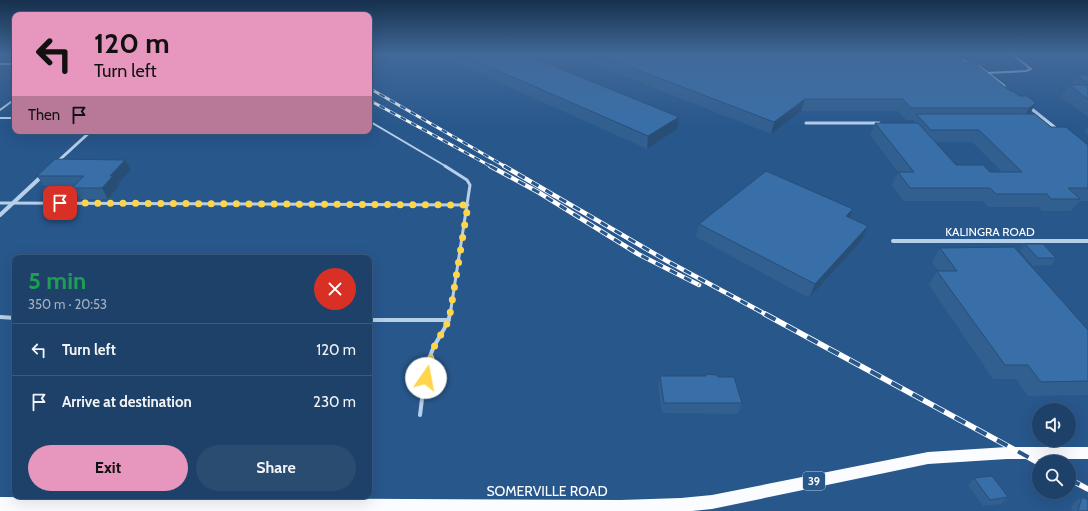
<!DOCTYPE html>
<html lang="en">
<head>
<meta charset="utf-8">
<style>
  :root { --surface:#1e4169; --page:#2b4c71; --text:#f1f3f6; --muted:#a1afc0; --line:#3c5a7d; --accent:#e797bd }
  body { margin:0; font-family:Cabin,sans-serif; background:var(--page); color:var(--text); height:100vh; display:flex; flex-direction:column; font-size:15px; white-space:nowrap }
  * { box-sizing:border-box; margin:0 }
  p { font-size:13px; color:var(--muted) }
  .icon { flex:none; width:22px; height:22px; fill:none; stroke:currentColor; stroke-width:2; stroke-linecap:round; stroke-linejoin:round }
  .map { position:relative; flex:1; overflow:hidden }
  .sheet { position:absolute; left:12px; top:255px; width:360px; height:244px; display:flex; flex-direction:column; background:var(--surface); border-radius:8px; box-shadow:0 4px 16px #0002,0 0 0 1px var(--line) }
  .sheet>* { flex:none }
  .hud { position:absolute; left:12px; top:12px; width:360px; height:122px; border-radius:8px; box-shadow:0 4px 16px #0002,0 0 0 1px var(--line); background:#e797bd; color:#111; overflow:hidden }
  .buttons { position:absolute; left:1032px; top:403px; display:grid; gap:8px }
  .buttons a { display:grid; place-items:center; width:44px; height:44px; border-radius:50%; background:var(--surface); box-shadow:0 4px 16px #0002,0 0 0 1px var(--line); font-size:20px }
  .pin { position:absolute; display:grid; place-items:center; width:34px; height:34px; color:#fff; margin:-17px; border-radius:8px; box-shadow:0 2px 6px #0006 }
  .me { position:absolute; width:44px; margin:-22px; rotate:12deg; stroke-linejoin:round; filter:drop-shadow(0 0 3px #0008) }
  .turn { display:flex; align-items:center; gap:14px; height:84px; padding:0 16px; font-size:18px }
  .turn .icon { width:52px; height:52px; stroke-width:2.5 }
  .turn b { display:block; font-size:28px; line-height:34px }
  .then { display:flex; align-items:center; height:38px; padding:0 16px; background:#0003; gap:8px; font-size:15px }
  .round { display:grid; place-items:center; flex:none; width:42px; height:42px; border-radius:21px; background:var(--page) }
  .head { display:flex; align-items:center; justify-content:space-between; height:68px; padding:0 16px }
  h1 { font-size:24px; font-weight:800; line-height:30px; color:#1e9e55 }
  .cta { display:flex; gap:8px; margin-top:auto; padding:8px 16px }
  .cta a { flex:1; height:46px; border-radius:24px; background:var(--accent); color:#111; font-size:16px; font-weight:800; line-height:46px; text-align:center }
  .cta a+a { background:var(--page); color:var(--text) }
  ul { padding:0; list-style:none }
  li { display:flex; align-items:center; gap:12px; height:52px; padding:0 16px; border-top:1px solid var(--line) }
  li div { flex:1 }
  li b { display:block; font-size:15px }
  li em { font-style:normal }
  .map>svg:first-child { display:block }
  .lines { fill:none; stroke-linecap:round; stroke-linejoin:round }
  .service-far2 { stroke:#b7d0ea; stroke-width:2 }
  .service-far1 { stroke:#b7d0ea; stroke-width:3 }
  .service { stroke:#b7d0ea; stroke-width:4 }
  .minor-far1 { stroke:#b7d0ea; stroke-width:3 }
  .minor { stroke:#b7d0ea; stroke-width:4 }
  .primary { fill:#fafcff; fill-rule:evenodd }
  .rail-far2-casing { stroke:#fff; stroke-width:3 }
  .rail-far1-casing { stroke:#fff; stroke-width:4.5 }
  .rail-casing { stroke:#fff; stroke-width:5.5 }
  .rail-far2 { stroke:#28578c; stroke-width:2; stroke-dasharray:6; stroke-linecap:butt }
  .rail-far1 { stroke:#28578c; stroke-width:3; stroke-dasharray:8; stroke-linecap:butt }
  .rail { stroke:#28578c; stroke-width:4; stroke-dasharray:12; stroke-linecap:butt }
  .wall { fill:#315f90; fill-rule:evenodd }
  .shaded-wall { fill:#284e76 }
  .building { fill:#396fa8; stroke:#284e76 }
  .route { stroke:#ffd54a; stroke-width:7; stroke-dasharray:0 12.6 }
  .labels { text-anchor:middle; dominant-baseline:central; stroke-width:4; stroke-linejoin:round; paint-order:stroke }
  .shield { fill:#28578c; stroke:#becddc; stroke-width:1 }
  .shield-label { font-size:11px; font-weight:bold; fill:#fff }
  .street-label { font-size:12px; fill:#fff; stroke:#28578c }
  .near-street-label { font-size:14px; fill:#fff; stroke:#28578c }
</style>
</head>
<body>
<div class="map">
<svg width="1088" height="511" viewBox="0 0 1088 511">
  <rect width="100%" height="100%" fill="#28578c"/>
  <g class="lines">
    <path class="service-far2" d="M0,64H15
      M987,73L1026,71L1031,69L1012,54
      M0,110L15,99
      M0,118H15
      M369,121L447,167"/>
    <path class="service-far1" d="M445,166L467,180L470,185L450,315
      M0,203L468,205"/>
    <path class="service" d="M0,317L15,318
      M369,320H449
      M420,415C423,393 424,371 432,351C437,338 448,327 450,314"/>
    <path class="minor-far1" d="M955,58L979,67L1004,86
      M1028,106L1058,130
      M806,123H879
      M56,163L91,131"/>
    <path class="minor" d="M0,215L42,176
      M893,241H1088"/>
    <path class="primary" d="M1007,447H1088V459H1007L928,464L712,509L692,511H0V497L621,500L681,498L712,495L928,452Z"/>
    <g class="rail-far2-casing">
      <path id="rail-far2" d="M369,88L506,167
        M369,100L492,167"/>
    </g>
    <g class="rail-far1-casing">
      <path id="rail-far1" d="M490,166L538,192L638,254L699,285
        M504,166L667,261L767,315"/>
    </g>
    <g class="rail-casing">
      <path id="rail" d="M765,314L1039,463
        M1069,479L1088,489"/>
    </g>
    <use href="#rail-far2" class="rail-far2"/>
    <use href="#rail-far1" class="rail-far1"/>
    <use href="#rail" class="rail"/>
  </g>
  <path class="wall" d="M436,54H524L679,117L677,129L647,149Z
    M567,54H954L964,62L1010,91L1019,96L1036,103L1029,114L1051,127L1088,145V201H1079L1071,211H1042L1038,207H988L983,201H903L892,185L898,172L870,135L875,123H913L914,120H906L898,111H801L771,134ZM935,142H972L1002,172H990L956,165Z
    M1076,75H1088V117L1061,97L1069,85H1070Z
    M1088,126V135L1084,132Z
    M125,160L131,170L118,184L119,186L108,199H79L72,188L74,186H44L37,176Z
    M849,218L868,226L862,240L809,298L696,237L699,224Z
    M1025,244L1056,258L1051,265L1033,266L1020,251Z
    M940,248L1088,330V395L1028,396L1016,379H993L929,285L937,271H938L932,262Z
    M705,374L718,377L742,403L738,414L662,413L658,387L660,376H705Z
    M974,478L1008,497L1001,504L983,506L968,485Z
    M1082,497L1088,511H1071L1073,503Z"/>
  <path class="shaded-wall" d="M805,99L801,111L771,134L774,122Z
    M1036,103L1029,115L1022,120L1029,108Z
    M679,117L677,129L647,149L648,136Z
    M125,160L131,170L118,184L119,186L108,199L102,188L110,176Z
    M853,209L847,223L846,216Z
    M868,226L862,240L809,298L815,284Z"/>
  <path class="building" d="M460,54H524L679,117L648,136Z
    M596,54H954L964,62H973L1010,91H1013L1019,96H1027L1036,103L1029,108H911L903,99H805L774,122Z
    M1076,75H1088V83Z
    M1069,85H1088V99Z
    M916,114H1035L1051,127H1066L1088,145V188H1068L1080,199H1051L1047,194H996L990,188H910L898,172H914L875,123H918L956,165H983L990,172H1022L979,130H931Z
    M55,159L125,160L110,176H113L102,188H72L84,176H37Z
    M766,171L853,209L846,216L868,226L815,284L699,224Z
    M1025,244H1043L1056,258H1038Z
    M1014,247L1088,330V381L1041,382L1028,365H1005L937,271H957L940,248Z
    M705,374L717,375L718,377H734L742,403H664L660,376H706Z
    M992,476L1008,497L990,500L974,478Z
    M1082,497L1088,500V511H1078Z"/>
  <linearGradient id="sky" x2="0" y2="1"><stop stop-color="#16304d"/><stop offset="0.43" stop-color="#426999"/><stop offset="1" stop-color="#426999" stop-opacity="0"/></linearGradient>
  <rect width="1088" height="126" fill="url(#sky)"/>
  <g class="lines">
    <path class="route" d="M60,203L468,205L449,320L433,349L426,378"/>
  </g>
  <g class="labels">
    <rect class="shield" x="803" y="472" width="22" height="18" rx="3"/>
    <g class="shield-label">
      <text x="814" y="481">39</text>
    </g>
    <g class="street-label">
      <text x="990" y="231">KALINGRA ROAD</text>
    </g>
    <g class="near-street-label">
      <text x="547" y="491">SOMERVILLE ROAD</text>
    </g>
  </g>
</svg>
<div class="buttons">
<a><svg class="icon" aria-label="sound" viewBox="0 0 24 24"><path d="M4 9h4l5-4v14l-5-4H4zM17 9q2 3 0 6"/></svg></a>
<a><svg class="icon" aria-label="search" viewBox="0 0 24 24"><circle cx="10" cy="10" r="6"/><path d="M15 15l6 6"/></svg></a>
</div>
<div class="pin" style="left:60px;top:203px;background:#d93025"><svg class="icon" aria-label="arrive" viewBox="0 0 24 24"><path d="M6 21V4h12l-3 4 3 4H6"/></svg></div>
<svg class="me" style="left:426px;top:378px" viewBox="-20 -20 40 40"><circle r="19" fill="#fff"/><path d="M0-13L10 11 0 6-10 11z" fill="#ffd54a"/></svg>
<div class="hud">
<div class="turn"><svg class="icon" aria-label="left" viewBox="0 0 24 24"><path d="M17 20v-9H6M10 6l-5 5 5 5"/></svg><div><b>120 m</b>Turn left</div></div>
<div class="then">Then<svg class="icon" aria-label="arrive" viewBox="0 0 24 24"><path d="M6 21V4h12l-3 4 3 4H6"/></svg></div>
</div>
<section class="sheet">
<div class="head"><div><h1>5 min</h1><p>350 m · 20:53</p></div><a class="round" style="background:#d93025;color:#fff"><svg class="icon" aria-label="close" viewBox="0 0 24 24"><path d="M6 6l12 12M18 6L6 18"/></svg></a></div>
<ul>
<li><svg class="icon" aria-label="left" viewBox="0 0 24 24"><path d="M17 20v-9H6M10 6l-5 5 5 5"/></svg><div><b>Turn left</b></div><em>120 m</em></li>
<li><svg class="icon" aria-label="arrive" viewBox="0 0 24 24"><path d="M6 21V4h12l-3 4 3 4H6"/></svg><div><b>Arrive at destination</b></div><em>230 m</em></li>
</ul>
<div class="cta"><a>Exit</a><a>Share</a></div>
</section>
</div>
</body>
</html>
